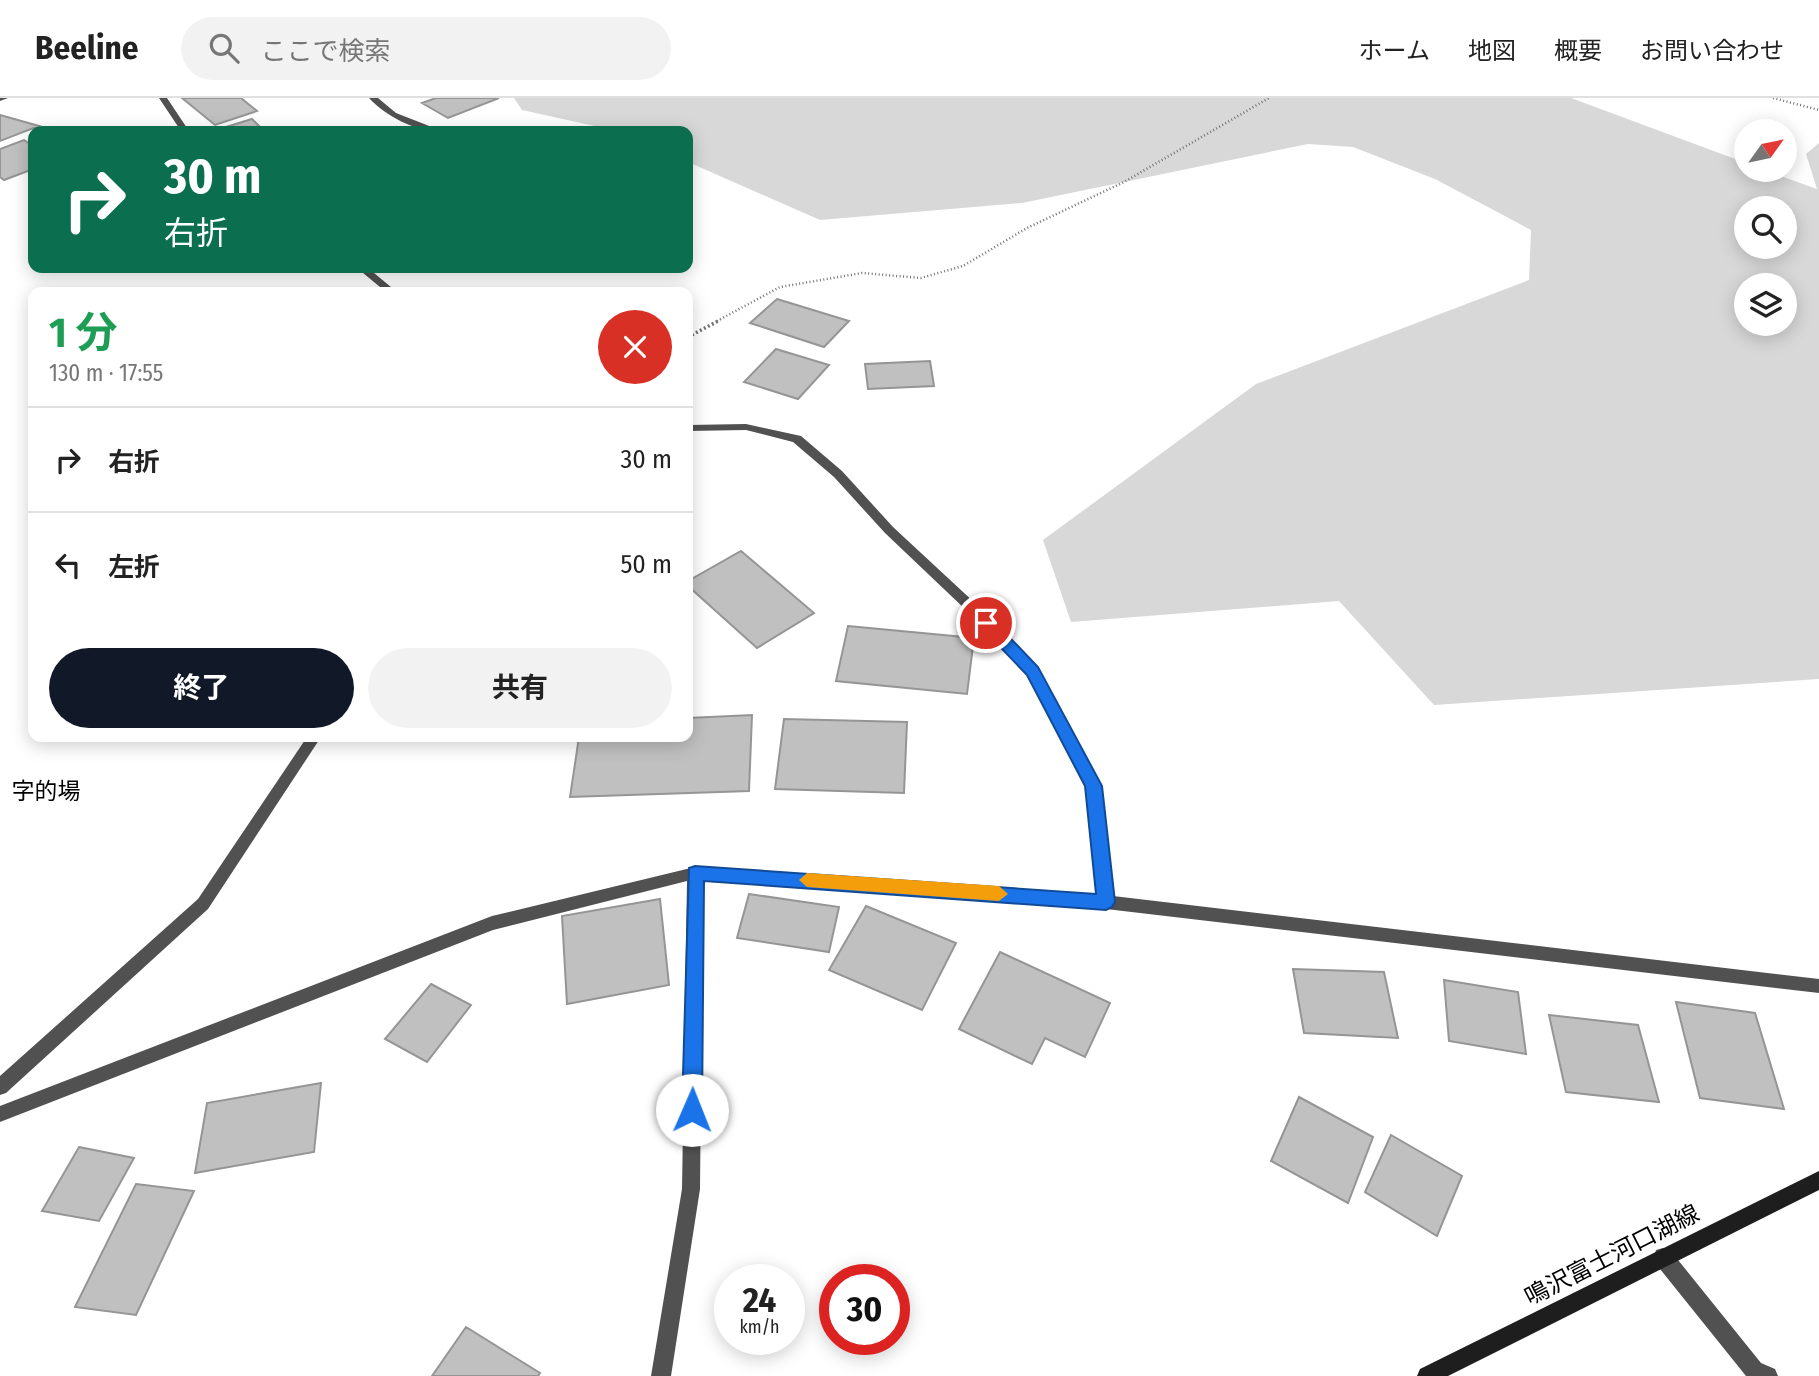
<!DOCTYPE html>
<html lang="ja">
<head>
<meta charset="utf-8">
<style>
  :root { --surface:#fff; --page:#f2f2f2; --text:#222; --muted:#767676; --line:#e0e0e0; --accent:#111827 }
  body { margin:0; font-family:"Fira Sans Condensed","Noto Sans JP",sans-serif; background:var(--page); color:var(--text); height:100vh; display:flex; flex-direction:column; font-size:26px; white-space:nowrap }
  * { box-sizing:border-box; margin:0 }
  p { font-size:23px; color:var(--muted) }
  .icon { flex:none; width:38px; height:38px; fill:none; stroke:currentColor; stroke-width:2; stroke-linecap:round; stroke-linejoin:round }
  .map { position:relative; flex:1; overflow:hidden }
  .side { position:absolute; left:28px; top:189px; width:665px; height:455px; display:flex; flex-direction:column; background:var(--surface); border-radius:14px; box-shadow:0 4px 18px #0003 }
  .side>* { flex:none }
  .hud { position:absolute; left:28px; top:28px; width:665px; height:147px; border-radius:14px; box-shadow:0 4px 18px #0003; background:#0b6e4f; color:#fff; overflow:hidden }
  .needle { width:46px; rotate:57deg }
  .tools { position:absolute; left:1734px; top:21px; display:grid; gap:14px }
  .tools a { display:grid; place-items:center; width:63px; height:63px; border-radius:50%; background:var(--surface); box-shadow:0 4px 18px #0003; font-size:35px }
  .speed { position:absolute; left:714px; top:1166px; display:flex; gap:14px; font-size:35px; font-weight:700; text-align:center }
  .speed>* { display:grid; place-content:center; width:91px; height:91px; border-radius:50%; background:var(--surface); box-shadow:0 4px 18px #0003; line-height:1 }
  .speed small { font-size:18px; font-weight:400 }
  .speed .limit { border:10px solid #d22; background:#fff; color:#111 }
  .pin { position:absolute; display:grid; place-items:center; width:60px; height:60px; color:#fff; margin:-30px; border:4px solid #fff; border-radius:50%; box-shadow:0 2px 7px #0007 }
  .me { position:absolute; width:77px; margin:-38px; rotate:1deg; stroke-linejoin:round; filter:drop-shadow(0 0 5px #0008) }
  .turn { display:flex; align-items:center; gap:24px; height:147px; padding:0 21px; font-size:32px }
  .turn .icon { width:91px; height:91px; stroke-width:2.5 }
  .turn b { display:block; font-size:49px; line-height:60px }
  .round { display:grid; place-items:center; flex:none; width:74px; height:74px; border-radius:37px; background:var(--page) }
  .overview { display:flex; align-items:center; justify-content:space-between; height:119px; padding:0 21px }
  h1 { font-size:42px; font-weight:700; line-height:52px; color:#1e9e55 }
  .action { display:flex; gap:14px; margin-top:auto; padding:14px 21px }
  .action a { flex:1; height:80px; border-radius:42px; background:var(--accent); color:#fff; font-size:28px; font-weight:700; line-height:80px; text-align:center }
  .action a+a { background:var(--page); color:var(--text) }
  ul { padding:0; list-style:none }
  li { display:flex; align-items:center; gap:21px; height:105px; padding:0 21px; border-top:2px solid var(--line) }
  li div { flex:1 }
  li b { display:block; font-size:26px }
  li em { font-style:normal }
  header { display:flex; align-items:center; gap:42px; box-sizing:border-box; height:98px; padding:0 35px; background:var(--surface); border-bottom:2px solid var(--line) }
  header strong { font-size:33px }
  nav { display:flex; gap:38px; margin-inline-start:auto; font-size:24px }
  .search { width:490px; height:63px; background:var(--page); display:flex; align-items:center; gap:18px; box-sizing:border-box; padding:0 24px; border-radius:38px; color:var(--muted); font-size:26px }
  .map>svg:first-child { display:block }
  .green { fill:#d8d8d8; fill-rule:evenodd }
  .building { fill:#c0c0c0; stroke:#959595; stroke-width:2 }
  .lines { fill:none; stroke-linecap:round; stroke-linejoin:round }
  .path-far1 { stroke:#737373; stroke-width:2.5; stroke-dasharray:1 2.5; stroke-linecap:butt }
  .path { stroke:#737373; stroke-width:3.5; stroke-dasharray:2 2.5; stroke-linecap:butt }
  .lane { fill:#515151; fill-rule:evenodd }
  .street { fill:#515151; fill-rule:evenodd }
  .secondary { fill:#1e1e1e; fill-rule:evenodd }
  .route { fill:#1a73e8; stroke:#114b97; stroke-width:2 }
  .slow { fill:#f59e0b }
  .labels { text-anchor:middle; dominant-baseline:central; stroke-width:5; stroke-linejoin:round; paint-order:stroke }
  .neighbourhood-label { font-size:23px; fill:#000; stroke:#fff }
  .near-street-label { font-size:24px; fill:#000; stroke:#fff }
</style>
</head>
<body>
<header>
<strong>Beeline</strong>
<div class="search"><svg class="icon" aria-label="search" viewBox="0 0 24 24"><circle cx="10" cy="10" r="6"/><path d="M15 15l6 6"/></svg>ここで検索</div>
<nav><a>ホーム</a><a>地図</a><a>概要</a><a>お問い合わせ</a></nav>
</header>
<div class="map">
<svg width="1819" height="1278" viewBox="0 0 1819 1278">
  <rect width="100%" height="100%" fill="#fff"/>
  <path class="green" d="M514,0H1571L1746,65V72H1764L1817,91L1806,56L1819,45V581L1434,607L1339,503L1071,524L1043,442L1256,286L1529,182L1531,132L1435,81L1353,49L1308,46L1022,105L820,122L688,64V33H617L522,12ZM1746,110H1785V149H1746ZM1746,187H1785V226H1746Z"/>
  <path class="building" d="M182,0H241L257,13L215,27Z
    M436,0H499L448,20L422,5Z
    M0,17L39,28L0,43Z
    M252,21L264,33H213Z
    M24,42L33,48V71L4,82L0,79V51Z
    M777,201L849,223L824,249L750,225Z
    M776,251L829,267L798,301L744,284Z
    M930,263L934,288L868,291L865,266Z
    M741,453L814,515L757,550L688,488V483Z
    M848,528L974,540L967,596L836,583Z
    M752,617L749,693L570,699L579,639H688V620Z
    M784,621L907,624L904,695L775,691Z
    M749,796L839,809L829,854L737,840Z
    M660,801L669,887L567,906L562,818Z
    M866,808L956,845L922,912L829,872Z
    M1000,854L1110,905L1085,959L1045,940L1032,966L959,931Z
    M1293,871L1384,874L1398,940L1304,935Z
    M1444,882L1518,894L1526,956L1449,943Z
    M431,886L471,907L427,964L385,941Z
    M1676,904L1755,915L1784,1011L1700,1000Z
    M1549,917L1638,927L1659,1004L1566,994Z
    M321,985L314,1054L195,1075L207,1005Z
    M1299,999L1373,1039L1348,1105L1271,1063Z
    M1391,1037L1462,1078L1437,1138L1365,1094Z
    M79,1049L134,1060L99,1123L42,1113Z
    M136,1086L194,1093L136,1217L75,1209Z
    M466,1229L540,1275L538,1278H432Z"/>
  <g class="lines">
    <path class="path-far1" d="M1773,0L1819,12
      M717,223L780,189L862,175L921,180L963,168L1027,130L1124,84L1269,0"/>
    <path class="path" d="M688,239L720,222"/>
    <path class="lane" d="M369,0H378L396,15L442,33C416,34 387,19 369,0Z
      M307,639H321L208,811L6,995L0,997V978L198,801Z"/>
    <path class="street" d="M0,0H8L0,3Z
      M159,0H167L189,33H181Z
      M357,170H368L397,194H386Z
      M746,326L801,338L842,373L893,429L976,506L1037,570L1100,688L1113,798L1819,881V895L1106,811L703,782L700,1091L671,1278H651L682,1091L687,783L493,832L0,1024V1008L492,818L695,769L1097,797L1086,688L1027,577L966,512L885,435L834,379L793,344L746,332L688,333V327Z
      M1663,1150L1670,1152L1761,1265L1775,1271L1778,1278H1746L1656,1166L1654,1159L1656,1152Z"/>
    <path class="secondary" d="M1819,1073V1092L1448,1278H1417L1420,1271Z"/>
  </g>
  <path class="route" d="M986,520L992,521L1038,569L1102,688L1115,804L1112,809L1106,812L704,783L702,1012L699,1019L692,1021L685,1019L682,1012L689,770L695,768L1096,796L1085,688L1027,577L981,529L979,525Z"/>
  <path class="slow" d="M807,775L999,788L1008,796L999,803L807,789L799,782Z"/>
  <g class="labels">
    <g class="neighbourhood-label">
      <text x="46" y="693">字的場</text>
    </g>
    <g class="near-street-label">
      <text transform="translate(1612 1157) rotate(-27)">鳴沢富士河口湖線</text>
    </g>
  </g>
</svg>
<div class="tools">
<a><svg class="needle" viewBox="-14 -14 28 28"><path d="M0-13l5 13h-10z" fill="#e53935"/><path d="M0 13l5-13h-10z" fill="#767676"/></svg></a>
<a><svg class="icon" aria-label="search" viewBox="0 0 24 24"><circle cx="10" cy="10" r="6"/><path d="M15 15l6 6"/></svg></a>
<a><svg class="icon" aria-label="layers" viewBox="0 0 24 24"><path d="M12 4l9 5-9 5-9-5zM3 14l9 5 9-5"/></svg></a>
</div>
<div class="speed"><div>24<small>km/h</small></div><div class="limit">30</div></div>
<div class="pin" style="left:986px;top:525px;background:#d93025"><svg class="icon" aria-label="arrive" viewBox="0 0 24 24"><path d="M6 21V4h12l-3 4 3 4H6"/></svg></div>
<svg class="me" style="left:692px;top:1012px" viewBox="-20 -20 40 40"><circle r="19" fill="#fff"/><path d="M0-13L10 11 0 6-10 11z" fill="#1a73e8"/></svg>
<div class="hud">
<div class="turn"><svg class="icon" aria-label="right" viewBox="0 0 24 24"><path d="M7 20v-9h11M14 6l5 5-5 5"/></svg><div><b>30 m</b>右折</div></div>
</div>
<section class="side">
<div class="overview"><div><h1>1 分</h1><p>130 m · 17:55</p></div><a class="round" style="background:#d93025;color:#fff"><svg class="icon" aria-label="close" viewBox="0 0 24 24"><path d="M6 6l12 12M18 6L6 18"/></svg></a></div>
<ul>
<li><svg class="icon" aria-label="right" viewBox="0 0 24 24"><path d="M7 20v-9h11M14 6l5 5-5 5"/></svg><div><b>右折</b></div><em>30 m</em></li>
<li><svg class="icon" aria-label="left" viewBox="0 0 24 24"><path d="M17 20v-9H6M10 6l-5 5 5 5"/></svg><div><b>左折</b></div><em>50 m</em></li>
</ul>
<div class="action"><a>終了</a><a>共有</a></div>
</section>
</div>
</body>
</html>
